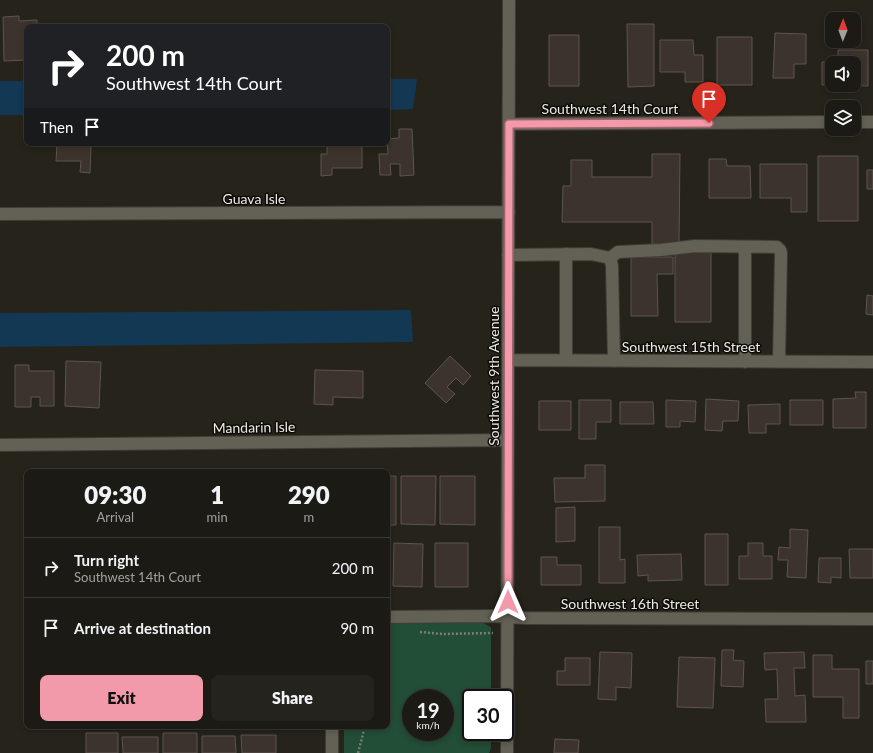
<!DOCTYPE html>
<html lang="en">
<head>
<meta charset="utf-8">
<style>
  :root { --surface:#1c1a14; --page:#25231d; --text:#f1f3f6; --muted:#a0a1a0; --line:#3a3834; --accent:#f39aaa }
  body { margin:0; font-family:Lato,sans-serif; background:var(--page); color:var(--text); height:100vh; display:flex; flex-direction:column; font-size:15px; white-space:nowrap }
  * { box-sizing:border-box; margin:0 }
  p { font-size:13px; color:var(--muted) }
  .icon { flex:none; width:22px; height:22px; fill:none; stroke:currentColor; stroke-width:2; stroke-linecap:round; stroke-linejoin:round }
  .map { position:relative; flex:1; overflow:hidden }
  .details { position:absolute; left:24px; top:469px; width:366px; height:260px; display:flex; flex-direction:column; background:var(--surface); border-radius:8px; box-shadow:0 2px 6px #0003,0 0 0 1px var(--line) }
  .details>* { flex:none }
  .top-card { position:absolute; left:24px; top:24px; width:366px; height:122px; border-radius:8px; box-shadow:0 2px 6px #0003,0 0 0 1px var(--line); background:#202124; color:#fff; overflow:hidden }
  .needle { width:26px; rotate:1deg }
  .controls { position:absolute; left:825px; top:12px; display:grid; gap:8px }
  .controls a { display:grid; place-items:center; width:36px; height:36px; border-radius:8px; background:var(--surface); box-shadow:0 2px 6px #0003,0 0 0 1px var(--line); font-size:20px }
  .speed { position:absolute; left:402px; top:689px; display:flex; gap:8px; font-size:20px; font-weight:700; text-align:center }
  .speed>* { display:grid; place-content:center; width:52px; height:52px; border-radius:50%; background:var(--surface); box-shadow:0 2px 6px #0003,0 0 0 1px var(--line); line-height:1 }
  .speed small { font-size:10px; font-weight:400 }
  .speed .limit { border:2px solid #111; border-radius:6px; background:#fff; color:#111 }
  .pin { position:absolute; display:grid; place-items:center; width:34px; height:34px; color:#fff; margin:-41px -17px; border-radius:50% 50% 50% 0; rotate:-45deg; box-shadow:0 0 4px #0007 }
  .pin .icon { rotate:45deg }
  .me { position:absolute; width:44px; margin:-22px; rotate:0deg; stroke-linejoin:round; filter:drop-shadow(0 0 3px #0008) }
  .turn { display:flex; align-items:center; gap:14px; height:84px; padding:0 16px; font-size:18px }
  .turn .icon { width:52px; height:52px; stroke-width:2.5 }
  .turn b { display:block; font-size:28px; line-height:34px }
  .then { display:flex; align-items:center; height:38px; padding:0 16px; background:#0003; gap:8px; font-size:15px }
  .eta { display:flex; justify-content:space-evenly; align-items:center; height:68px; text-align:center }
  .eta b { font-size:24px; font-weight:800; line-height:28px }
  .cta { display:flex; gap:8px; margin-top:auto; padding:8px 16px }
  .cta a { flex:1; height:46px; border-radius:8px; background:var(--accent); color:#111; font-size:16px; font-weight:800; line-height:46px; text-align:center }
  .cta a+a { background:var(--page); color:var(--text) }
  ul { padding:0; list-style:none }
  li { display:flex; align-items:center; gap:12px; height:60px; padding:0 16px; border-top:1px solid var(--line) }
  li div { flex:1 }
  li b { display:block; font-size:15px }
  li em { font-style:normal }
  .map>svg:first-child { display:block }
  .green { fill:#224d36; fill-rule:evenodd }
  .water { fill:#123854 }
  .building { fill:#3d332d; stroke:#5e544e; fill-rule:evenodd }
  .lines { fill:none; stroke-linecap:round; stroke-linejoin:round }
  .minor-casing { stroke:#3f3e36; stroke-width:14 }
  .path { stroke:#7e7d75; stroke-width:2.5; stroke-dasharray:2 2; stroke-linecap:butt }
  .minor { stroke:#636055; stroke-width:12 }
  .route-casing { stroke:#9e646e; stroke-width:10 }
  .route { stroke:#f39aaa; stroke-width:7 }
  .labels { text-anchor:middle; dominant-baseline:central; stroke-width:3; stroke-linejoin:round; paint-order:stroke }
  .street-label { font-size:14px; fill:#ebeae4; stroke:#0e0d09 }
</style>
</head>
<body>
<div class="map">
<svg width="873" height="753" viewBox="0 0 873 753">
  <rect width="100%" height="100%" fill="#25231a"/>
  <path class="green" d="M387,623H483L491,627V698H471V732H491V748L489,753H344V726H387ZM411,698H445V732H411Z"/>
  <path class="water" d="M387,79H417L413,109L387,110Z
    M0,81H27V115H0Z
    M411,310L413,342L0,347V313Z"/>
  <path class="building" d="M19,16V21L37,20V27H27V60L4,61L3,17Z
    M627,24H654V86L628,87Z
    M775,33L806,34V64H794V78H773Z
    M549,35H579V86H549Z
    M717,37H752V85H717Z
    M660,40H693L694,55H703V82H685V72H660Z
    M838,50H868V86L822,85V62H838ZM832,63H854V85H832Z
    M399,129H412L414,175L400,176V164H390L391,175H380L379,154H388L387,139L399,138Z
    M327,143H362V168H332V175L321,176V154H327Z
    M57,144L91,145L90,173L80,172L81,161H56Z
    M652,154H680L679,244H652V222H562L563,186H571V160H592V177H652Z
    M818,156H858V221H818Z
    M709,159H726L727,166H750L751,198H709Z
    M760,164H807V212H791V198H760Z
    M867,170H873V189H867Z
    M711,250V322H675V251Z
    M631,257H673V274H657L658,316H631Z
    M867,295L873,296V315L866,314Z
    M450,356L471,376L463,385L456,378L447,387L455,394L446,403L425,383Z
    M66,361L101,362L99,408L65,406Z
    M15,365H29V371H54V406H40V397H31V407H15Z
    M315,370L363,371V398L333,397V405L314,404Z
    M855,392H866V428H833V399L856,398Z
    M706,399L739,401L738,421H723L722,431L705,430Z
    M579,400H611V422H596V439H579Z
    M666,400L696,401L695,422L680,421V427H666Z
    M790,400H823V425H790Z
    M539,401H571V430H539Z
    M620,402H653L654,424H620Z
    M780,404V424H766V433H749L748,405Z
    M585,465H605V501L555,502L554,478H585Z
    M387,476H396V525H387Z
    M401,476H436L435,525L401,524Z
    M440,476H475V525L440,524Z
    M575,507V541L556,542V508Z
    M599,527H620V560L625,559V583H599Z
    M790,529L808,530L806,578L787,577L788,560H778L779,547L790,548Z
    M705,534H728V585H705Z
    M394,543L423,544L422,587L393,586Z
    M435,543H468V587H435Z
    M748,543H763V556H772V579H739V556H748Z
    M849,549H873V578H850Z
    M681,554L682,580L648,581V575L638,576L637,555Z
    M541,557H557V565H581V585H541Z
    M819,558H841V578L831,577V583L818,582Z
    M722,650H734L733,660L744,661L743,687L721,686Z
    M600,652L632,653L631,688L616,687V700L598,699Z
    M804,652L805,668H794L795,696L805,695L806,722H766L765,699H778L777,669L765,670L764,653Z
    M813,655H832V669H859V718H843V697H813Z
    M679,657L715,658L713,708L677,707Z
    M565,658H590V685H557V671H565Z
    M866,661H873V684H866Z
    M86,733H118V753H86Z
    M163,733H197V753H163Z
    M241,735H276V753H242Z
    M202,736H235L236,753H202Z
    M122,737H158V753H123Z
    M555,739L579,740L578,753H554Z"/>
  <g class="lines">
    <g class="minor-casing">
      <path id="minor" d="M854,122H873
        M509,124L832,122
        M0,214L509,212
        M508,255L591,254L610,258L612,266L614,361
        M610,258L618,252L661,250L695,246L777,247L780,250L781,253L779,362
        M508,360L873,362
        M566,360V254
        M745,362V247
        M0,445L508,440
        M387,617L492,616L526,618L873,619
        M332,753V726
        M507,753L509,0"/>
    </g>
    <path class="path" d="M420,632L442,634L493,633
      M358,753L365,726"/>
    <use href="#minor" class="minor"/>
  </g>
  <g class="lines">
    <g class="route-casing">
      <path id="route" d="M508,602L509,124L709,123"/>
    </g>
    <use href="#route" class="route"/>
  </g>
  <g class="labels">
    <g class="street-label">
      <text x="610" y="108">Southwest 14th Court</text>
      <text x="254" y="198">Guava Isle</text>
      <text x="691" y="346">Southwest 15th Street</text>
      <text transform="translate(493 376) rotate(-90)">Southwest 9th Avenue</text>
      <text transform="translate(254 427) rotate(-1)">Mandarin Isle</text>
      <text x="630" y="603">Southwest 16th Street</text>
    </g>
  </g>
</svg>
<div class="controls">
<a><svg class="needle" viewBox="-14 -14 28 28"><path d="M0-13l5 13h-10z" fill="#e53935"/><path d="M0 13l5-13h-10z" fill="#a0a1a0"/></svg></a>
<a><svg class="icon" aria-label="sound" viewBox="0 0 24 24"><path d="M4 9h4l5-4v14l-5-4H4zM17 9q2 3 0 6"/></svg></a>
<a><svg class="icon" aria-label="layers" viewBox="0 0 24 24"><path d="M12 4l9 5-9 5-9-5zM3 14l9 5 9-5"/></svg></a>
</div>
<div class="speed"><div>19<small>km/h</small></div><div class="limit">30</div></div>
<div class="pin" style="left:709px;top:123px;background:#d93025"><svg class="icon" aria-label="arrive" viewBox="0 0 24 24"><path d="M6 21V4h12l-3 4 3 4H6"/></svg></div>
<svg class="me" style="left:508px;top:602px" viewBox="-20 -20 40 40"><path d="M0-17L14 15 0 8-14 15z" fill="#f39aaa" stroke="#fff" stroke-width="4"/></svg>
<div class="top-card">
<div class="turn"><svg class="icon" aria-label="right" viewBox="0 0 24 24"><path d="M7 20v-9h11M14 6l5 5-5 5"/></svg><div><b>200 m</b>Southwest 14th Court</div></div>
<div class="then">Then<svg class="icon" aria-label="arrive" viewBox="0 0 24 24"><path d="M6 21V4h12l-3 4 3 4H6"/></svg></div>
</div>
<section class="details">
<div class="eta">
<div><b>09:30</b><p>Arrival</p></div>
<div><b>1</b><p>min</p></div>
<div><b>290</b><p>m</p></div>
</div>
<ul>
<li><svg class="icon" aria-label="right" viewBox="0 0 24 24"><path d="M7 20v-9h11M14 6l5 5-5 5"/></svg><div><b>Turn right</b><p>Southwest 14th Court</p></div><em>200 m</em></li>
<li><svg class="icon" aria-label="arrive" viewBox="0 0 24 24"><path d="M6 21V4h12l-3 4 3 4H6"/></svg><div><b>Arrive at destination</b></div><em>90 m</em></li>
</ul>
<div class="cta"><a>Exit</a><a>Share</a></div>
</section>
</div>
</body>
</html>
